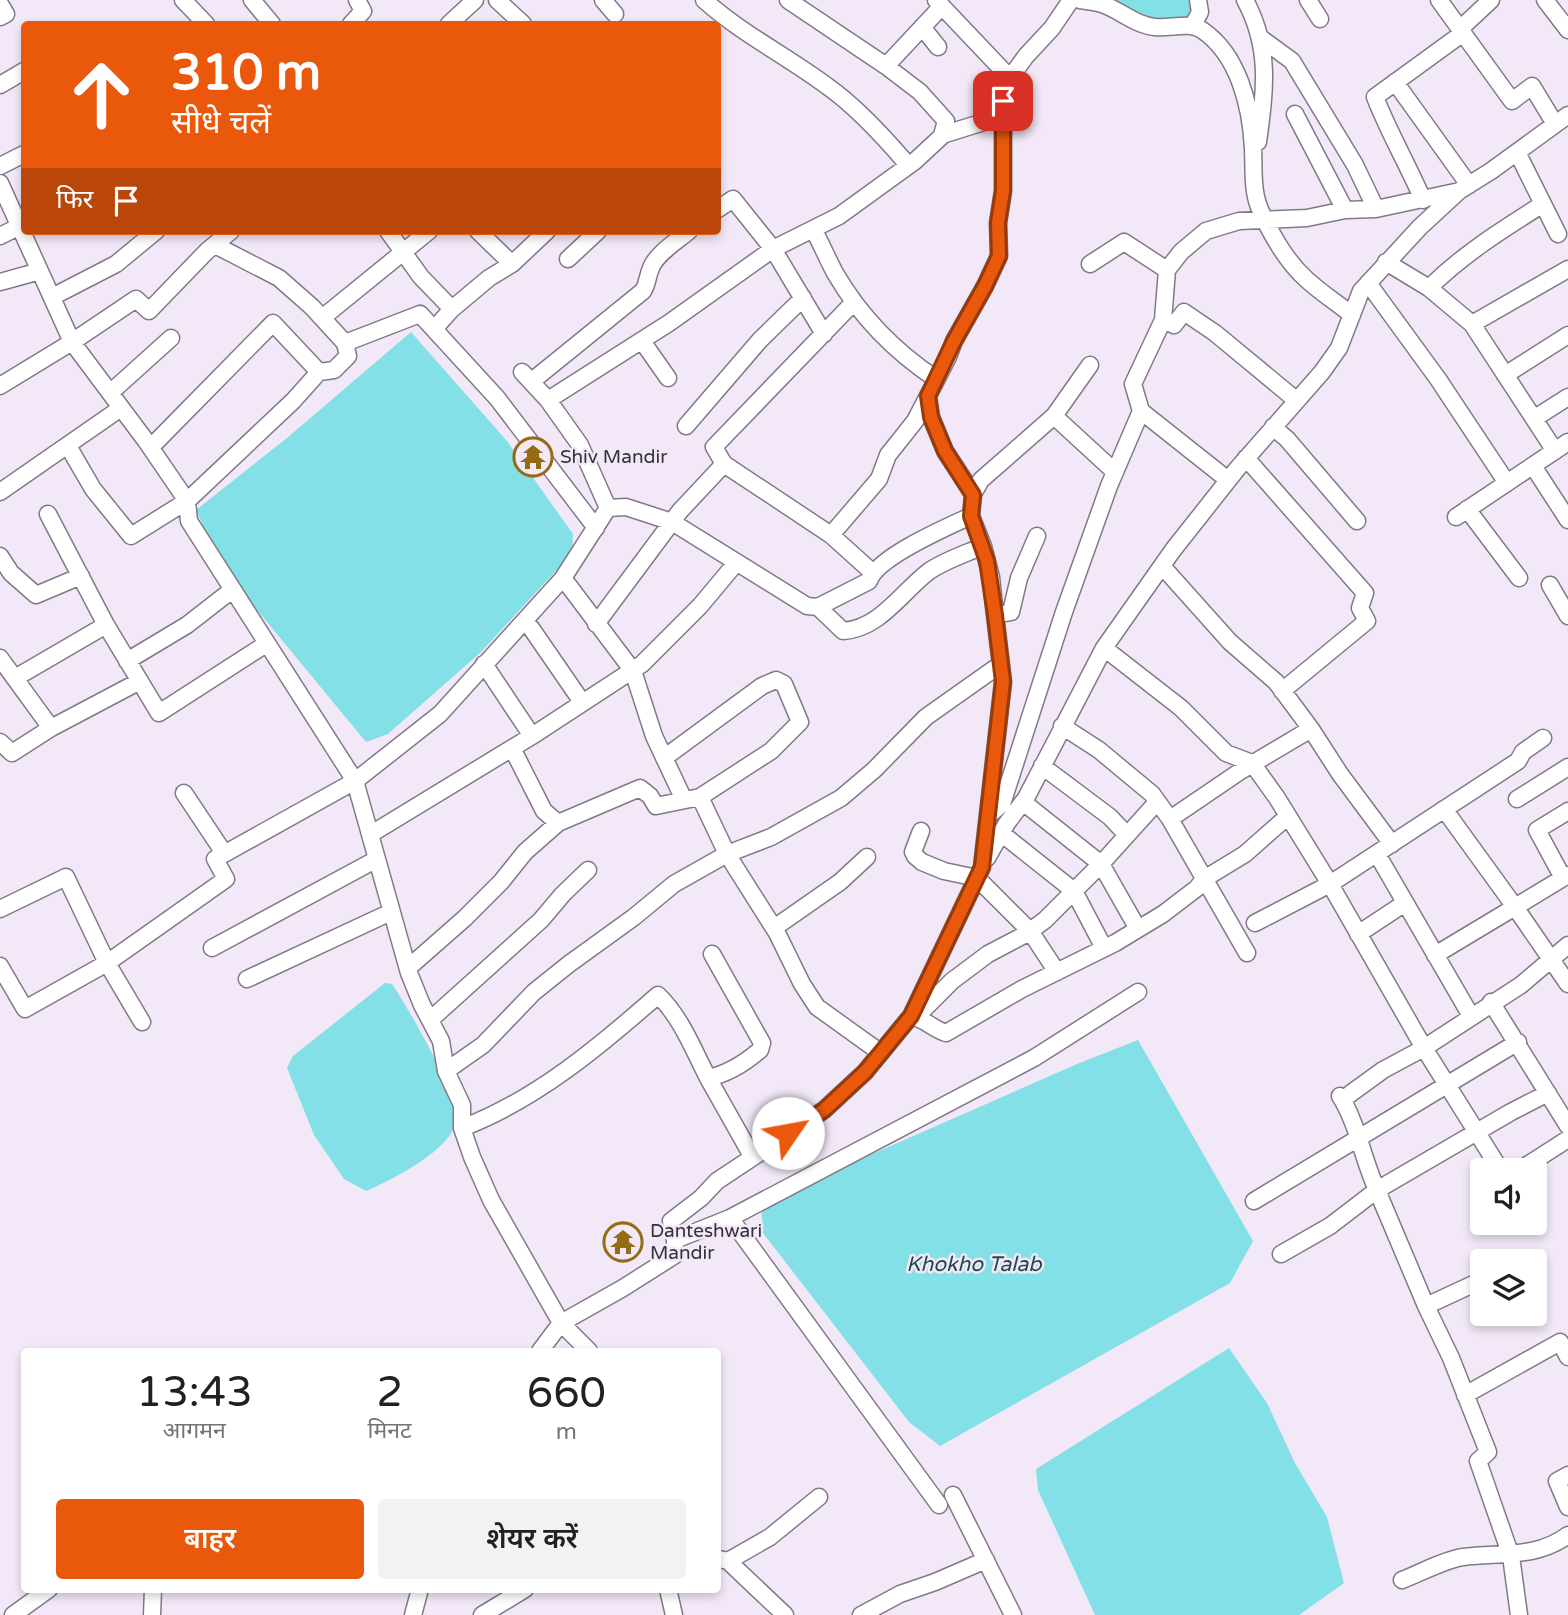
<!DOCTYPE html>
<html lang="hi">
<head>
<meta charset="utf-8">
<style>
  :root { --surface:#fff; --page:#f2f2f2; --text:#202124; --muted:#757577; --accent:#ea580c }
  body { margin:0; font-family:"Varela Round","Noto Sans Devanagari",sans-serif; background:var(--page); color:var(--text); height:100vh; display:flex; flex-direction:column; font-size:26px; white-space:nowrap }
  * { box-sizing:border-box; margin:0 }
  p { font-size:23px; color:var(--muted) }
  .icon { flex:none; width:38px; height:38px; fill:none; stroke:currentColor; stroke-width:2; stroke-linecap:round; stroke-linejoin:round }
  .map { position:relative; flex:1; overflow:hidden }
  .details { position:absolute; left:21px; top:1348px; width:700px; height:245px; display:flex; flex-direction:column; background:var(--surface); border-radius:7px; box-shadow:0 4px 10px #0003 }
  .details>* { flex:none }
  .guide { position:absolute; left:21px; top:21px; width:700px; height:214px; border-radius:7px; box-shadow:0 4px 10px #0003; background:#ea580c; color:#fff; overflow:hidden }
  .fabs { position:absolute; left:1470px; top:1158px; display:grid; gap:14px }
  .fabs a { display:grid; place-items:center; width:77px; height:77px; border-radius:7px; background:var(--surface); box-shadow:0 4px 10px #0003; font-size:35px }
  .pin { position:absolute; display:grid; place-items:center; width:60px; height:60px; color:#fff; margin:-30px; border-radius:14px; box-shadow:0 4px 10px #0006 }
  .me { position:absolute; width:77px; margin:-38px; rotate:57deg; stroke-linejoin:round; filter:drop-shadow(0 0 5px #0008) }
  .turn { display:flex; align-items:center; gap:24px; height:147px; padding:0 35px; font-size:32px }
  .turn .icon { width:91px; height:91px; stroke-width:2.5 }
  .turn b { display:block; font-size:49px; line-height:60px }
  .then { display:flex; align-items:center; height:66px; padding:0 35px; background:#0003; gap:14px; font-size:26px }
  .eta { display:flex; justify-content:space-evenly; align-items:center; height:119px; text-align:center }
  .eta b { font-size:42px; font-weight:600; line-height:49px }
  .action { display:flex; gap:14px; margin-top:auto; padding:14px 35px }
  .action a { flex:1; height:80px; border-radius:7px; background:var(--accent); color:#fff; font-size:28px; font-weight:600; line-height:80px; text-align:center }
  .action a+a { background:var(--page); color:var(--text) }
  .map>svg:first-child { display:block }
  .water { fill:#84e0e7 }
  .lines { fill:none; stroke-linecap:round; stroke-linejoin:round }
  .minor-casing { stroke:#827988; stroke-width:19 }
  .minor { stroke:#fff; stroke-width:16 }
  .route-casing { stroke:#983908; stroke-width:18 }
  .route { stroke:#ea580c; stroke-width:12 }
  .labels { text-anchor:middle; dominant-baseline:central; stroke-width:5; stroke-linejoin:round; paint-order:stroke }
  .poi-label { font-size:19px; fill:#353137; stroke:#f2e8f8; text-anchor:start }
  .water-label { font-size:21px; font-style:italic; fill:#204b4e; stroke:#f2e8f8 }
</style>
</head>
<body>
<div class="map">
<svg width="1568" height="1615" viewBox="0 0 1568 1615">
  <rect width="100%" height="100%" fill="#f2e8f8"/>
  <path class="water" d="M1099,0H1193L1194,3L1189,18L1165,25Z
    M411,332L507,441L573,534L572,553L481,652L388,734L366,742L220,565L196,510L287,438Z
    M385,983L392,984C408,1008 463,1100 455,1125C447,1152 390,1181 366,1191L344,1179L314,1135L287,1068L293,1056Z
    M1138,1040L1253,1241L1230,1283L940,1446L909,1422L763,1233L761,1203L1077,1064Z
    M1229,1348L1267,1403L1295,1463L1327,1517L1344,1583L1299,1615H1095L1038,1490L1036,1469Z"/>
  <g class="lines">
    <g class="minor-casing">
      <path id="minor" d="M183,0L206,24
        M252,0L272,24
        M497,0L523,24
        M603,0L615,14
        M704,0C742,34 787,56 827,86C857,107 885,138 908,165
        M788,0L886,66L920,92L946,121L942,135L1003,116
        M936,0L1010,78
        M1080,0C1087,1 1095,2 1102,4C1120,10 1135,25 1155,27C1170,29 1189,21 1202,30C1239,55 1251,107 1253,149C1254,168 1252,189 1259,207C1269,231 1286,261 1306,279C1320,292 1337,303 1352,315
        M1245,0C1271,48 1265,90 1258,142
        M1308,0L1320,19
        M1439,0L1512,101L1532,86L1555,124
        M1545,0L1568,30
        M0,4L6,14L0,17
        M351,24L363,11L357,0
        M449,24L475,0
        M1193,25L1200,12L1198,0
        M922,27L938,47
        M1460,29L1491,0
        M1262,39L1292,61L1355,165L1376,209
        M886,66L942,6
        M1395,82L1469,185
        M0,85L24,71
        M1295,114L1345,210
        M1517,152L1558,234
        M0,166L24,154
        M0,183L72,342L146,441L187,501L131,536L93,489L68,446
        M1423,200C1408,165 1389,133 1375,97L1463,33
        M718,209L733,199L773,249L824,334
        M813,229C821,243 827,258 835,273C860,316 894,351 936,379
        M388,231L421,277L452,309
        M478,231L512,264
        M0,236L24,224
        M215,245L279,278L312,307L345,343
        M568,259L598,231
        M1386,262L1429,288L1472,324L1555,451
        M1090,264L1124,242L1167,270
        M0,282L40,271
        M1368,283L1438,379L1507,483
        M1429,288C1463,254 1502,230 1543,204
        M52,297L116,264L156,231
        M854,302L714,447L724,464L831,535L872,572
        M322,318L429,231
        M1163,320L1174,325L1184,312L1215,333L1296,400
        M1472,324L1568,269
        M434,329L452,309L489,278L512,264L547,231
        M642,341L668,378
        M522,372L548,400L580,445L608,508
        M1505,375L1568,335
        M532,381L643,291C648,283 647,277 651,268C656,254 677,241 689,231
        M0,386L72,342L136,299L149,311L207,251L231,231
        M110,393L171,338
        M548,400L669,323L773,249L839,216L915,161L943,135
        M1141,411L1228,480
        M1054,416L1115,472
        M1535,418L1568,397
        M686,426L760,340L803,298
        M1273,427L1287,439L1357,521
        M151,447L273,323L319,372
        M1246,458L1365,593L1360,608L1367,621L1282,691
        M1533,466L1568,520
        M0,492L121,408
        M973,494L981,480L1054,416L1090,365
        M1467,509L1519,578
        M48,514L106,625L159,713L266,644
        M1456,517L1568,442
        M831,535L879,479L888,455L915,421L928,396
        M0,556L11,573L36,595L81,576
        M1162,566L1230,642L1276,682L1311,729L1340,774L1392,844
        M563,578L633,671L654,736L684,800
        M1550,585L1568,616
        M818,607L843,631C879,629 901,593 928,572C943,561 965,554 983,546
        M995,615L1011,612L1019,578L1037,536
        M596,624L680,511L724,464
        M531,628L582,702
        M1104,648L1181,708L1226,753L1252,763L1277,798L1330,884L1424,1048L1501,1171
        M0,658L51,728
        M127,661L187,625L232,590
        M484,664L532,736
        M15,678L106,625
        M1062,726L1099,750L1152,794L1170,819L1247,953
        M0,742L12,753L51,728L140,681
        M512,748L544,811L558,823
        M664,758L762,686L776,680L784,684L800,722L771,751L700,797
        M1042,766L1110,817L1127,835
        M184,793L224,853
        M1517,799L1568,767
        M1023,802L1101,864L1138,929
        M988,816L1002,804L1064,612L1109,486L1141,411L1133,384L1163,320L1167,270L1181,252L1206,231L1239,221L1307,218L1345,210L1376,209L1455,192
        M1170,819L1242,770L1311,729
        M921,831L913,852L915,856L922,862L944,871L977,878L1030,931L1057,972
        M1001,833L1074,891L1104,948
        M371,834L532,736L642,664L700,606L736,563
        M1377,854L1471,1016
        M987,858L1007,823L1026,798L1104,648L1173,550L1237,469L1322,372L1339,348L1361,291L1420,227L1459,191L1491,171L1568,115
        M1568,875L1515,907L1568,984
        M1563,878L1537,830L1568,811
        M0,909L66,877L107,963L142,1022
        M1255,923L1330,884L1518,761L1523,752L1543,738
        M774,928L840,882L867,857
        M1358,934L1405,903
        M212,948L377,859
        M712,954L762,1043L760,1050C745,1063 727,1074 708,1078L752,1156
        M1435,955L1515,907L1444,809
        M0,966L25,1009L107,963L226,879L215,859L355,781L440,714L563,578L608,508L626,507L672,522L807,606L818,607L869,581C877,557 947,527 971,516
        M408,968L465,918L501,882L525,852L558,823L640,788L650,796L656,806L700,797L727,854L771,837L841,798L874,770L926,717L1001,664
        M247,979L391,912
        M1491,1002L1568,1126
        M911,1016C925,1019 933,1029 946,1033L1022,989L1115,943L1163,914L1197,888L1204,879L1245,854L1288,816
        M911,1016L921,1012L952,981L988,954L1026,934L1045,920L1101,864L1157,802
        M430,1020L541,920L563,894L588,870
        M446,1071L483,1045L534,992L569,964L634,917L674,884L727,854L777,933L802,984L817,1007L881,1053
        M1350,1094L1383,1070L1424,1048L1521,985L1568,945
        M462,1128C536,1100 600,1046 658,995C681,1017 694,1051 708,1078
        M1518,1171L1568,1139
        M1254,1201L1518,1042
        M730,1218L939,1505
        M675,1240L730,1218L1034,1058L1138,992
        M1281,1254L1330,1226L1377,1190C1363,1160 1357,1122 1340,1096
        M1482,1280L1426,1306L1451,1358L1488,1452L1478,1461L1511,1556L1519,1615
        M1426,1306L1377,1190L1511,1112L1548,1093
        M540,1351L561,1323L623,1288L675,1255V1240L671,1221L701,1198L717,1181L824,1110L865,1072L911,1016L982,867L1003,682L995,615L991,577L983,546L971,516L973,494L945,451L931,417L928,396L948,357L954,341L985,286L999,256L998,223L1003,191V101L1010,78L1026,56L1052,28L1071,0
        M589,1351L561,1323L491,1200L472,1157L462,1128V1105L446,1071L441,1041L422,1005L409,973L355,781L189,521L187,501L293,401L319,372L334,370L348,356L345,343L420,314L497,398L596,528
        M1465,1395L1560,1342L1568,1357
        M1568,1475L1557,1481L1568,1507
        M953,1495L1013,1615
        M719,1559L728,1561L785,1615
        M728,1561L770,1537L819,1497
        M1402,1580C1421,1573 1443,1560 1463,1557C1500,1552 1536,1559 1568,1535
        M668,1589L674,1615
        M13,1615L49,1589
        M152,1615L153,1589
        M413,1615L420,1589
        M482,1615L525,1589
        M861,1615L900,1594L935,1582L986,1560"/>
    </g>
    <use href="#minor" class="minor"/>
  </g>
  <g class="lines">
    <g class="route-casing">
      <path id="route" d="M788,1133L824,1110L865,1072L911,1016L982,867L1003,682L995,615L987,561L971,516L973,495L945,451L931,417L928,396L954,341L985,286L999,256L998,223L1003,191V101"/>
    </g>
    <use href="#route" class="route"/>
  </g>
  <defs>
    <g id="temple-ring" transform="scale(2.0125)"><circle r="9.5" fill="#f2e8f8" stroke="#936c14" stroke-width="1.5"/><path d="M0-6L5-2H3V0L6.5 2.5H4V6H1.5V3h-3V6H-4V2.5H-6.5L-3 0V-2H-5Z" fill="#936c14"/></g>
  </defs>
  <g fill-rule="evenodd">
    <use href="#temple-ring" x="533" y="457"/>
    <use href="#temple-ring" x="623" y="1242"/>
  </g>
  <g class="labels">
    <g class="poi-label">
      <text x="560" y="457">Shiv Mandir</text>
      <text x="650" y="1231">Danteshwari<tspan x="650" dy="22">Mandir</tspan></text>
    </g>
    <g class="water-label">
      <text x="974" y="1264">Khokho Talab</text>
    </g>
  </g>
</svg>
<div class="fabs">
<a><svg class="icon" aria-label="sound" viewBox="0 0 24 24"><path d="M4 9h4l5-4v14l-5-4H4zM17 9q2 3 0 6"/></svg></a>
<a><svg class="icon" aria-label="layers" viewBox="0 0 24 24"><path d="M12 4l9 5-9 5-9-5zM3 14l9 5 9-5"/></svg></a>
</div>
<div class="pin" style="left:1003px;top:101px;background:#d93025"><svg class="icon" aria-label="arrive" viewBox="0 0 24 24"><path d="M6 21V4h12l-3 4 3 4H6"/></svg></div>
<svg class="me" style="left:788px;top:1133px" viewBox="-20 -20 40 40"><circle r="19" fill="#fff"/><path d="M0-13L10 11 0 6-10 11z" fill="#ea580c"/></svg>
<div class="guide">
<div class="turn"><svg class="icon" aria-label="ahead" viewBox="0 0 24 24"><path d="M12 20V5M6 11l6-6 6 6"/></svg><div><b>310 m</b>सीधे चलें</div></div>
<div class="then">फिर<svg class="icon" aria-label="arrive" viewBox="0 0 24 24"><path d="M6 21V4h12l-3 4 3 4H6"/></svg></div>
</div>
<section class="details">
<div class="eta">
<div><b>13:43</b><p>आगमन</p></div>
<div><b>2</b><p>मिनट</p></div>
<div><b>660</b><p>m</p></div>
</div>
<div class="action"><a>बाहर</a><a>शेयर करें</a></div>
</section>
</div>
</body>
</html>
